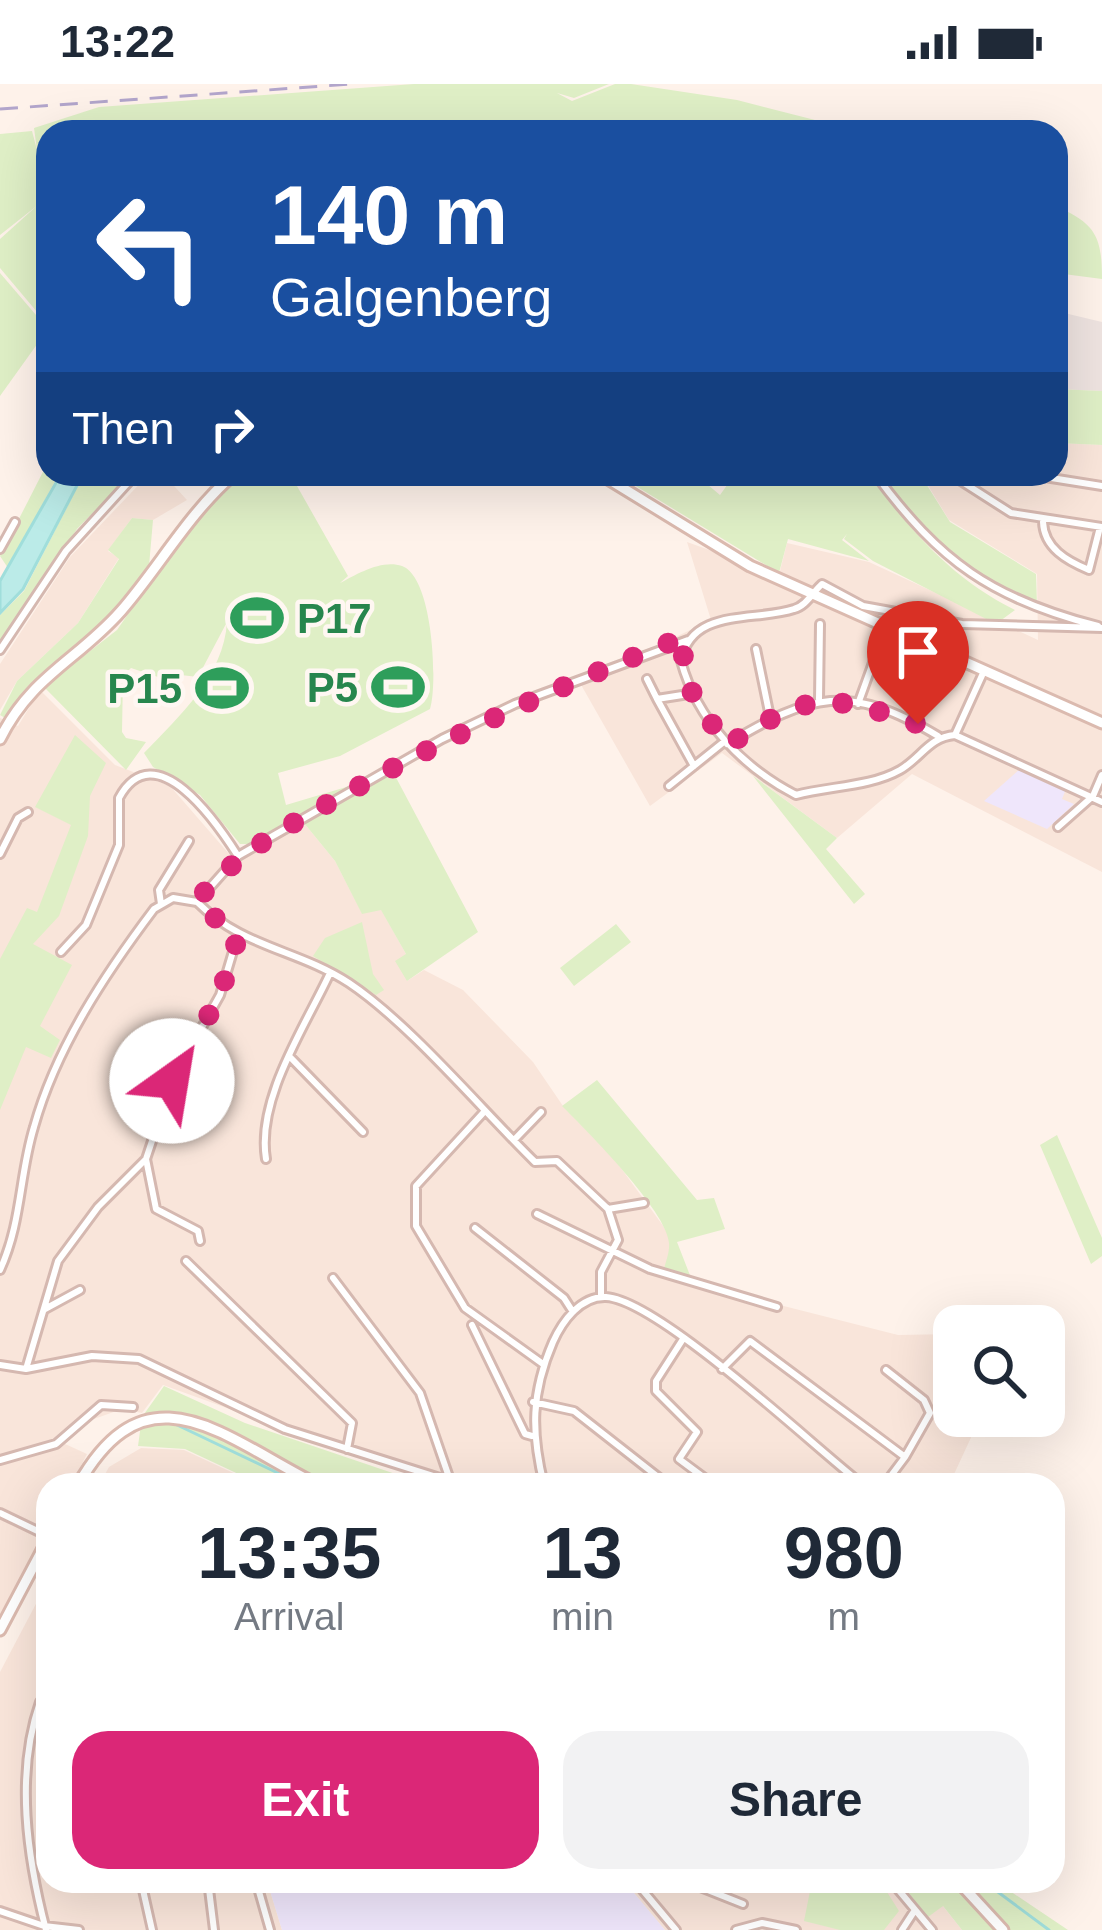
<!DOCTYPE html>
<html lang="en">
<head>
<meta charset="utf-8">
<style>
  :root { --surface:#fff; --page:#f2f2f3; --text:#1f2937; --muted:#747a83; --accent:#db2777 }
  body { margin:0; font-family:Helvetica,sans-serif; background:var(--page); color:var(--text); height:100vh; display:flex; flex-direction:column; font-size:45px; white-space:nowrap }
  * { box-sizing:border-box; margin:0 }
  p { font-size:39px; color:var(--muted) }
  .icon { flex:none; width:66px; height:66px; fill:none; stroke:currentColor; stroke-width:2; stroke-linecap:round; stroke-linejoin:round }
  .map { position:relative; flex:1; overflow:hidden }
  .sheet { position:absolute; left:36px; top:1389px; width:1029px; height:420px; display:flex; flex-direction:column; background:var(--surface); border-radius:36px; box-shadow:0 12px 48px #0002 }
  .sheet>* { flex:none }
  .guide { position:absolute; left:36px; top:36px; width:1032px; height:366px; border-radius:36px; box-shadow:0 12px 48px #0002; background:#1a4fa0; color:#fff; overflow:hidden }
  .buttons { position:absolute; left:933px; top:1221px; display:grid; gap:24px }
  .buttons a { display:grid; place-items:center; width:132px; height:132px; border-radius:24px; background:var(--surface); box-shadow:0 12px 48px #0002; font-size:60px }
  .pin { position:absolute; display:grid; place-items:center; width:102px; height:102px; color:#fff; margin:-123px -51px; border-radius:50% 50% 50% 0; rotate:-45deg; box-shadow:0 0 12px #0007 }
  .pin .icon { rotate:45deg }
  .me { position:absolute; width:132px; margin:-66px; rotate:32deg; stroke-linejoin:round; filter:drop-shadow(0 0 9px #0008) }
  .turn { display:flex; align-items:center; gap:42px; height:252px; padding:0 36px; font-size:54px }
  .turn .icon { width:156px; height:156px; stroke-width:2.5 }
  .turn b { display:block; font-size:84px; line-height:102px }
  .then { display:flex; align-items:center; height:114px; padding:0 36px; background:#0003; gap:24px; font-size:45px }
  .eta { display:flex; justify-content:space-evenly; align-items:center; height:204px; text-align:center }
  .eta b { font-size:72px; font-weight:700; line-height:84px }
  .cta { display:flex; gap:24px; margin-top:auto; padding:24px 36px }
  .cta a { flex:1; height:138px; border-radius:36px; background:var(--accent); color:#fff; font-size:48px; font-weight:700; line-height:138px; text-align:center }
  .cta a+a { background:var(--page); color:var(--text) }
  .status { display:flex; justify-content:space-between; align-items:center; height:84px; padding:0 60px; background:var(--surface); direction:ltr }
  .status svg { height:33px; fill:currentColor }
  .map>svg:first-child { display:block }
  .residential { fill:#f9e5da }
  .industrial { fill:#eee3e0 }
  .education { fill:#efe6fb }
  .green { fill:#dfefc6 }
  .water { fill:#bbebe8; stroke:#a0dedb; stroke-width:3 }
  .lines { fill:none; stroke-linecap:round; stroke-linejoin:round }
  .stream { stroke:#a0dedb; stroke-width:3 }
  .street-casing { stroke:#d5b8b0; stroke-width:12 }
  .secondary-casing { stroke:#dbbaaf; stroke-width:15 }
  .street { stroke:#fff; stroke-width:6 }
  .secondary { stroke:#fff; stroke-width:9 }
  .rail { stroke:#b2a5cb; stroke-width:3; stroke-dasharray:18 12; stroke-linecap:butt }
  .route { stroke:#db2777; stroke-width:21; stroke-dasharray:0 37.8 }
  .labels { text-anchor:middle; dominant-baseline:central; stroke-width:9; stroke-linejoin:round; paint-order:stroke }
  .leisure-label { font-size:42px; font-weight:bold; fill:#27864d; stroke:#fff7f2; text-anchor:end }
</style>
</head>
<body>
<div class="status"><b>13:22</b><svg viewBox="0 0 49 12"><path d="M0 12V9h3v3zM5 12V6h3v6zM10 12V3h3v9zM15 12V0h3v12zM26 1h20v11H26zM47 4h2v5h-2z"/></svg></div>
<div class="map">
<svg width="1102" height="1846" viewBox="0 0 1102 1846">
  <rect width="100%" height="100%" fill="#fef2ea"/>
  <path class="residential" d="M1056,359L1102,361V788L912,690L837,754L722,669L650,722L580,599L711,536L687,458L779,491L787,459L869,478L1038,556L1037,490L949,436L921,390H1056Z
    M149,390H163L187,416L153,436L132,434L108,467L119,474L78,539L17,597L0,626V580L70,473Z
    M40,606L115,681L170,702L237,779L304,739L335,777L362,829L381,825L406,870L407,897L424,886L463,906L533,978L563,1022L615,1076L664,1143L693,1199L898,1251L954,1250V1332H981L949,1401H441L163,1301L142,1329L122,1325L80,1340L63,1359L87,1370L71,1401H48V1446L0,1539V634L18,642Z
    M141,1364L184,1366L259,1401H99L109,1383Z
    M48,1497V1797H267L282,1846H0V1588Z
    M624,1797H899L928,1832L942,1821L962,1846H665Z"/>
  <path class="industrial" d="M1056,227L1102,238V307L1056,305Z"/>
  <path class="education" d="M1020,685L1066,705L1062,715L1074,720L1047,745L984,717Z
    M267,1797H624L665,1846H282Z"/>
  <path class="green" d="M414,0H609L574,14L557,9L572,17L615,0H631L737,16L862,48H48V113L0,151V50L32,47L37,66L34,44L99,23Z
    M48,118V241L0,184V155L40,119Z
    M1056,122C1095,140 1102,151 1102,195L1056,189Z
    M0,189L48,245L0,312Z
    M1056,305L1102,307V361L1056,359Z
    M48,378V390H59L8,484L0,472Z
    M84,390H131L77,445L0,562V531L24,507Z
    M303,390L297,402L348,492L340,499C357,490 382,475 402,482C433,493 438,599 430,625L340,672L278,689L286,721L353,701L249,760H240L200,711L153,683L144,669C179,633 224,591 227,538L198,593L181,591L176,599L131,584L123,592L122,648L126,654L146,658L126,686L44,603L117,546L183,451L241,391Z
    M616,390H695L720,411L735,390L846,401L871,393C912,448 951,494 1015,526L996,540L873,477L844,455L847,450L842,456L869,477L788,455L779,489Z
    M880,390H920L950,438L1036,490L1037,521C970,489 921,453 880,390Z
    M132,434L153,436L149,482L112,530L28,602L5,634L0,631L17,597L78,539L119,475L108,466Z
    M75,651L106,679L90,712L88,752L59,832L33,860L72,881L40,942L60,956L51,974L26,963L0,1026V875L27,824L37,828L71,741L35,723Z
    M392,686L478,848L407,897L395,877L406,870L381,826L362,830L335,777L304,739Z
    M753,692L837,754L826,765L865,810L854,820Z
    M362,838L373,890L384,906L376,911L313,872L325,854Z
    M616,840L631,858L574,902L560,884Z
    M597,996L697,1116L714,1114L725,1145L677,1158L693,1199L663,1188C665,1180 670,1168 669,1159C667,1127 587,1047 562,1022Z
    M1057,1051L1102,1154V1172L1091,1180L1040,1061Z
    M164,1302L245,1339L428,1401H262L185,1365L138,1362L142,1333Z
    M880,1797L899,1827L884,1846H840L804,1837L810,1807L767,1798Z
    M899,1797H995L1068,1846H962L943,1822L928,1833Z"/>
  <path class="water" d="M61,390H83L23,505L0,529V497Z"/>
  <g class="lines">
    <path class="stream" d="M175,1340L303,1401
      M86,1401L94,1385
      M983,1797L1049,1846"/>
    <g class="street-casing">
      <path id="street" d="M875,390C940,478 992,515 1098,542
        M950,390L1011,429L1102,443
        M1026,390L1102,402
        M1043,438C1044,464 1067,477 1089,486L1100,443
        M0,465L15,438
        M1102,544L962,540L863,522L822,500C813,508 806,522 794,525C755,538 691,523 681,577C697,636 742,683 796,711C829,702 870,703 900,686C921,674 929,653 955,651L1102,718
        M756,565L770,633
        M0,566L66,467L136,390
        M647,595L657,615
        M819,615L820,540
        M858,620L883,551
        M955,651L984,587
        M727,660C811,610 848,598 938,652
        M694,682L657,615L695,609
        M669,702L725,657
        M1058,743L1093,712L1102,691
        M0,770L18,734L28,728
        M197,818C243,864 297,865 349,899C409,939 481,1025 535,1078L557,1077L608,1125L618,1156L601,1188V1213
        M197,818L238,772L442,655L515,620L688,556
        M161,820L159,806L189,757
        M61,868L86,841L119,761V714C155,648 217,739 238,772
        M291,974L363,1048
        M484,1028L416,1102V1142L465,1224L543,1280
        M514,1056L541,1028
        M146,1075L156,1125L198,1147L200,1157
        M266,1075C256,1015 306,941 330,889
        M608,1125L644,1119
        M537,1130L650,1185L777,1223
        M475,1144L564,1214L573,1228
        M186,1177L352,1339L347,1365
        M0,1186C22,1138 19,1092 34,1043C56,964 105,890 154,825L173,814L197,818
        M333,1194L420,1309L450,1396
        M45,1225L80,1206
        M472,1241L525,1350L532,1352
        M683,1255L656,1297V1307L697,1348L679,1375L714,1401
        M0,1281L26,1285L92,1272L139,1275L285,1345L462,1401
        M26,1285L58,1177L98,1123L146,1075L172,997L220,911L237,854
        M722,1285L750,1257L905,1373L887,1397L857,1396
        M886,1286L924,1316L930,1329L905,1373
        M533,1318L574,1327L662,1396
        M0,1376L56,1360L101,1321L133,1323
        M544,1401C531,1348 531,1309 553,1258C562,1238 580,1212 606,1213C658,1216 810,1359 857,1396
        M0,1429L48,1452
        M37,1475L48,1481
        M40,1618C15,1690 27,1773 46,1846
        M141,1797L152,1846
        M208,1797L214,1846
        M256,1797L270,1846
        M635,1797L676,1846
        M685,1797L743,1820
        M891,1797L932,1846
        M0,1827L44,1842L79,1846
        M736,1846L762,1839L796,1846
        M902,1846L915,1826"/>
    </g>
    <g class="secondary-casing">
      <path id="secondary" d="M600,390L750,482L1102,639
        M0,655C31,592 78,576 121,527C160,482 188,430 234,390
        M78,1401C147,1278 223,1353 318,1401
        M0,1546L48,1455
        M958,1797L1003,1846"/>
    </g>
    <use href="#street" class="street"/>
    <use href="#secondary" class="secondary"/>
    <path class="rail" d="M0,25L352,0"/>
  </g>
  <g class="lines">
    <path class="route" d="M172,997L220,911L238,853L196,818C236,768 290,741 345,710C454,649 565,600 681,554L688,556C670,590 707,633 728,661C811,607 825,609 918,640"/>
  </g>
  <defs>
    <g id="stadium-bare" transform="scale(4.14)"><path d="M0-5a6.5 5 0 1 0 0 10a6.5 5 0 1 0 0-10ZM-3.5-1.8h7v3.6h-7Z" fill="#2e9e5b" stroke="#fff7f2" stroke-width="2.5" paint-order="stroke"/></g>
  </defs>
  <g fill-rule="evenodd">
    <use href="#stadium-bare" x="257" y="534"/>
    <use href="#stadium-bare" x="398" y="603"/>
    <use href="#stadium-bare" x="222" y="604"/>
  </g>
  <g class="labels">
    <g class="leisure-label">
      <text x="297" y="534" text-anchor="start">P17</text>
      <text x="358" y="603">P5</text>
      <text x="182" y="604">P15</text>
    </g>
  </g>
</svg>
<div class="buttons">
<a><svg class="icon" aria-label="search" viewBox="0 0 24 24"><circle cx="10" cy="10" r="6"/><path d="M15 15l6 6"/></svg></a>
</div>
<div class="pin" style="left:918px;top:640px;background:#d93025"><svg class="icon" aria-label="arrive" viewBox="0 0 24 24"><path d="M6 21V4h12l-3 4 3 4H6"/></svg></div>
<svg class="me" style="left:172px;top:997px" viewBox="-20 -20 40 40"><circle r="19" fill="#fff"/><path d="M0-13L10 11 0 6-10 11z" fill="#db2777"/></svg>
<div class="guide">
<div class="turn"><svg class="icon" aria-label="left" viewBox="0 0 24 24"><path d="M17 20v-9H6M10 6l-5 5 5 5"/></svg><div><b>140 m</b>Galgenberg</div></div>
<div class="then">Then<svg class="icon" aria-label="right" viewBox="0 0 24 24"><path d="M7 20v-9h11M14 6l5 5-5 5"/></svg></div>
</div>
<section class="sheet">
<div class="eta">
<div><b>13:35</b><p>Arrival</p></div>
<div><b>13</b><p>min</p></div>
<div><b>980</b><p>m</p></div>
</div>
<div class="cta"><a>Exit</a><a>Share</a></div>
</section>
</div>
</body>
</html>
